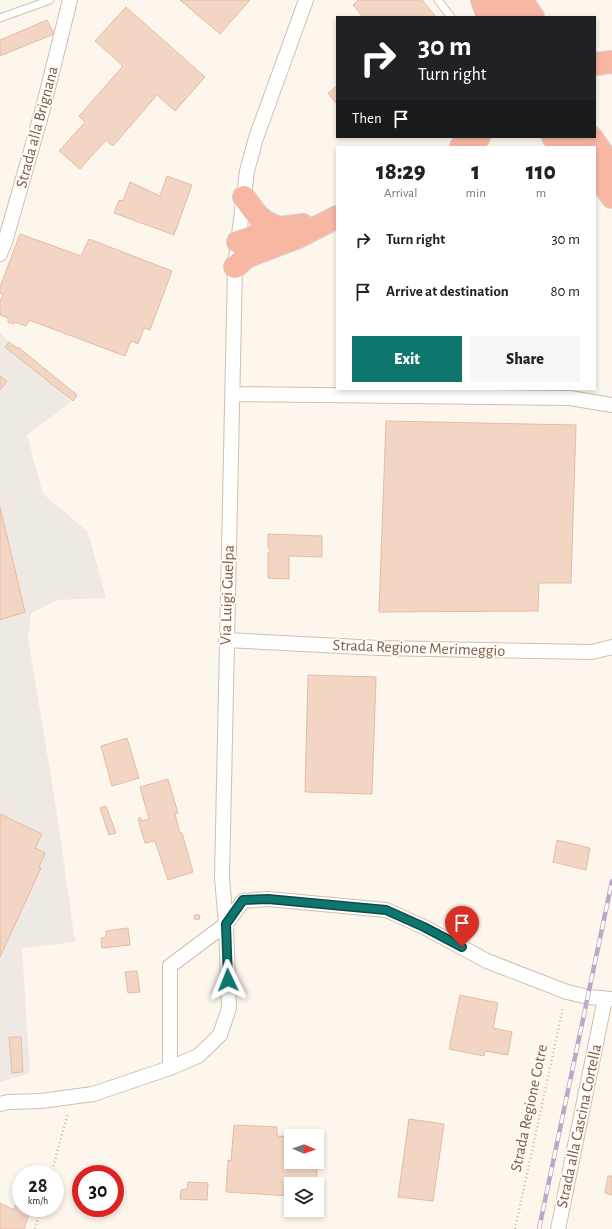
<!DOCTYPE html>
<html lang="en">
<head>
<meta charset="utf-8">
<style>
  :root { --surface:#fff; --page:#f6f6f6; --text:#222; --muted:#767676; --accent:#0f766e }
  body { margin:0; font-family:"Alegreya Sans",sans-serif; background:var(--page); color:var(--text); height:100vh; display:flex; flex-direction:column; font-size:15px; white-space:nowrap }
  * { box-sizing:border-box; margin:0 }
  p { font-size:13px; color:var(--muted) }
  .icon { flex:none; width:22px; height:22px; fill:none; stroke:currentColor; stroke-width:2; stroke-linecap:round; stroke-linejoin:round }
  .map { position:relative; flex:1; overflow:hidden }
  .panel { position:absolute; left:336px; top:146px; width:260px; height:244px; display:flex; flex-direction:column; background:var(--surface); border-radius:0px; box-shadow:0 2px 6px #0003 }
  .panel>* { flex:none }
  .guide { position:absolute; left:336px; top:16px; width:260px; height:122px; border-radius:0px; box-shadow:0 2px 6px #0003; background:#202124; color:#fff; overflow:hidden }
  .needle { width:26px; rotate:92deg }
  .tools { position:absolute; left:284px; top:1129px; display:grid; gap:8px }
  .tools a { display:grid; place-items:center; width:40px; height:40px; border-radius:0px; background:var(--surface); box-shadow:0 2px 6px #0003; font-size:20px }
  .speed { position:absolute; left:12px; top:1165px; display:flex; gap:8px; font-size:20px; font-weight:700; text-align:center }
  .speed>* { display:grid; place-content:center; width:52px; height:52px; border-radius:50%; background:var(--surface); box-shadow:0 2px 6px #0003; line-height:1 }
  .speed small { font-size:10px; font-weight:400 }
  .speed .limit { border:6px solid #d22; background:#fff; color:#111 }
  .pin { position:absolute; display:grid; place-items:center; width:34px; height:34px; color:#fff; margin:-41px -17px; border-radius:50% 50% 50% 0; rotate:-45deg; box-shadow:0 0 4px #0007 }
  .pin .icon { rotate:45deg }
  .me { position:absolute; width:44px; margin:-22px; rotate:358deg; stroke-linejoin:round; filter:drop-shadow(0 0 3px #0008) }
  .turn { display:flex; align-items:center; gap:14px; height:84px; padding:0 16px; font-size:18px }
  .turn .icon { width:52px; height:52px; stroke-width:2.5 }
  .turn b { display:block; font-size:28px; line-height:34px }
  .then { display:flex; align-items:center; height:38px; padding:0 16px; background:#0003; gap:8px; font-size:15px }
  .eta { display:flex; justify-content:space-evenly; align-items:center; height:68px; text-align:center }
  .eta b { font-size:24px; font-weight:800; line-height:28px }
  .button { display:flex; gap:8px; margin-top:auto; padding:8px 16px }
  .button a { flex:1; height:46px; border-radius:0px; background:var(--accent); color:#fff; font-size:16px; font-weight:800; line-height:46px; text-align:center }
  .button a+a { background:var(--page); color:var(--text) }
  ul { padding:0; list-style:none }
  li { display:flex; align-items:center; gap:12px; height:52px; padding:0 16px }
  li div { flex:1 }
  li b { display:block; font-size:15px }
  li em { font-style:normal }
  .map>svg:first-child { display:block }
  .industrial { fill:#efe9e4 }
  .building { fill:#f3d5c3; stroke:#e6bba3 }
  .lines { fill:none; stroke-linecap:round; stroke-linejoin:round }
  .lane-casing { stroke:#d1beb0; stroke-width:9 }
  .street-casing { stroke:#d1beb0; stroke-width:16 }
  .highway-casing { stroke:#dad1cd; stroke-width:24 }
  .path { stroke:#d9b8a5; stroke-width:2.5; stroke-dasharray:1 3; stroke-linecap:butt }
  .lane { stroke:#fff; stroke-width:7 }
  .street { stroke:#fff; stroke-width:14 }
  .highway { stroke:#f7b7a3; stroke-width:22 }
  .rail-casing { stroke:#b9a8c9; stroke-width:4.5 }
  .rail { stroke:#fffaf3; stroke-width:3; stroke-dasharray:9; stroke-linecap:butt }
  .route-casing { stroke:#0a4d48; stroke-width:10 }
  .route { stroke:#0f766e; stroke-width:7 }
  .labels { text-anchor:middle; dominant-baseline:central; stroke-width:3.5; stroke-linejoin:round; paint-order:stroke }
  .street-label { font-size:16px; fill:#7a5c4d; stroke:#fffaf3 }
</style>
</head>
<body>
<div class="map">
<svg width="612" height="1229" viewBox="0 0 612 1229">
  <rect width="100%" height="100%" fill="#fdf6ec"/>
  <path class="industrial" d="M0,333L71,402L27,435L43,494L88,532L106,598L58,600L31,613L28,638L57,814L75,942L22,948L30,1073L0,1082Z"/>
  <path class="building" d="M180,0H250L220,34Z
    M358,0H422L436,17H363L353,5Z
    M126,7L205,77L175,111L157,95L113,146L106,140L80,169L59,151L85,122L79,116L123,66L95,41Z
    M47,20L54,34L0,56V40Z
    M337,86V104L328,93Z
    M167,176L192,185L174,235L114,213L119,200L123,201L130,182L160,196Z
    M20,234L81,256L89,239L172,271L150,330L144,328L138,344L131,341L125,356L29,320L26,326L15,322L14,324L8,322V318L0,315V302L3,294L0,293V287Z
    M9,342L17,348L18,347L77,395L73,401L5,347Z
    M0,376L7,381L0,390Z
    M386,421L576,425L571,583H539L538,611L379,612Z
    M0,507L25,612L0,620Z
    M268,534L322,536V557L289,556V579L268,578V553H270V548H268Z
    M308,675L376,677L372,794L305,792Z
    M127,738L139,778L112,786L101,746Z
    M168,779L178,813L175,814L180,833H182L193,872L168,880L155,841L145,843L138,819L140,817L142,821L149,819L140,787Z
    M106,806L116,833L109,835L100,808Z
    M0,814L42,834L35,848L45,853L39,867L41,868L0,957Z
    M557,840L590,848L586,870L553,862Z
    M195,915H200L199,920L194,919Z
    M128,928L130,945L102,948L101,938L106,937V931Z
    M137,971L140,992L128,993L125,972Z
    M460,995L498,1003L493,1028L512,1032L508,1055L485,1051L484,1056L449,1049Z
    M9,1037H21L23,1072L12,1073Z
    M409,1119L444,1124L433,1201L398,1197Z
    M234,1125L277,1127V1136L291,1137V1162H317V1139H319L316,1184H291V1196L226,1192L228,1160L231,1161Z
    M32,1166L43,1172L42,1174H29Z
    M608,1176H612V1195L605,1193Z
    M188,1182L208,1183L207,1200L180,1199L181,1190L187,1189Z
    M21,1192V1208H31L24,1229H0V1203L14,1210Z"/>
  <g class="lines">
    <g class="lane-casing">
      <path id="lane" d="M438,0L451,17
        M0,18L50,0"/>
    </g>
    <g class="street-casing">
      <path id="street" d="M0,254L5,242L42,112L70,0
        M233,394L570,398L612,405
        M226,640L379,648L592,652L612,647
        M170,1068V966L226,924L222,878L235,267L247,171L256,138L306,0
        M0,1104L8,1102L41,1101L93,1094L170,1068L198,1056L220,1035L229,1008L226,924L243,901L268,899L386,910L424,927L487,961L567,992L588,997L612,999
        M558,1229L605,999"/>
    </g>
    <g class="highway-casing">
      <path id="highway" d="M482,0L488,17
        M496,0L508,17
        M521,0L533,17
        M595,64L612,62
        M553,137L565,140L574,147
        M591,137L612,167
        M461,147L479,137
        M595,173L612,197
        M244,197C255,213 261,223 281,228
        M238,242L281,228L303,225
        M235,267L246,257L298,237L337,217"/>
    </g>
    <path class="path" d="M51,1174L68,1113
      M35,1229L41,1208
      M515,1229L563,1008"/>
    <use href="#lane" class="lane"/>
    <use href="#street" class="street"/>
    <use href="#highway" class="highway"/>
    <g class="rail-casing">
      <path id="rail" d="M539,1229L612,881"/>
    </g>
    <use href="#rail" class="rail"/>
  </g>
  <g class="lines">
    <g class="route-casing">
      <path id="route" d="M228,980L226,924L243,900L268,899L386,910L424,927L462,947"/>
    </g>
    <use href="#route" class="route"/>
  </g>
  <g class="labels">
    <g class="street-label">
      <text transform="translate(37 127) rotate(-75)">Strada alla Brignana</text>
      <text transform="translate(227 595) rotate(-88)">Via Luigi Guelpa</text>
      <text transform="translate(419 648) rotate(2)">Strada Regione Merimeggio</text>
      <text transform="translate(529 1108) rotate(-78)">Strada Regione Cotre</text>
      <text transform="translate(579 1126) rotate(-78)">Strada alla Cascina Cortella</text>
    </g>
  </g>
</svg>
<div class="tools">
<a><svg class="needle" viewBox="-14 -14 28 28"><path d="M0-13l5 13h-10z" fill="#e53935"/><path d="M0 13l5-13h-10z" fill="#767676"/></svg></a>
<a><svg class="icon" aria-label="layers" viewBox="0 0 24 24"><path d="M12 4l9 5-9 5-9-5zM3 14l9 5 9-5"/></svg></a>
</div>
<div class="speed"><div>28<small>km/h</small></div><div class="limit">30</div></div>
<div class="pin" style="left:462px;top:947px;background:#d93025"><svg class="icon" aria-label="arrive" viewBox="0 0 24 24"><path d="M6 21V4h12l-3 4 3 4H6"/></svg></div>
<svg class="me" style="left:228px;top:980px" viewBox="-20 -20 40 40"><path d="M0-17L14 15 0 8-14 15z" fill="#0f766e" stroke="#fff" stroke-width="4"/></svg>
<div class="guide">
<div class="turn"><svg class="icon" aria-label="right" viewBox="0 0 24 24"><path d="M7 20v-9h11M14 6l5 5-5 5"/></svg><div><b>30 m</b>Turn right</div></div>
<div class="then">Then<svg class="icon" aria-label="arrive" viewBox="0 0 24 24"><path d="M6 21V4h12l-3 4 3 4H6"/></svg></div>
</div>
<section class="panel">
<div class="eta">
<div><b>18:29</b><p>Arrival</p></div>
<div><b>1</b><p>min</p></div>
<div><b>110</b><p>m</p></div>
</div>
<ul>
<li><svg class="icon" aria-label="right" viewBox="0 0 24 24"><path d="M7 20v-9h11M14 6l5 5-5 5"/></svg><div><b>Turn right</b></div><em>30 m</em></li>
<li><svg class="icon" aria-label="arrive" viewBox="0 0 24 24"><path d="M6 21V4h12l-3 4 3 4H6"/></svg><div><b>Arrive at destination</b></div><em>80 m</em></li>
</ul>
<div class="button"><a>Exit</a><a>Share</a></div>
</section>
</div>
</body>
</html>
